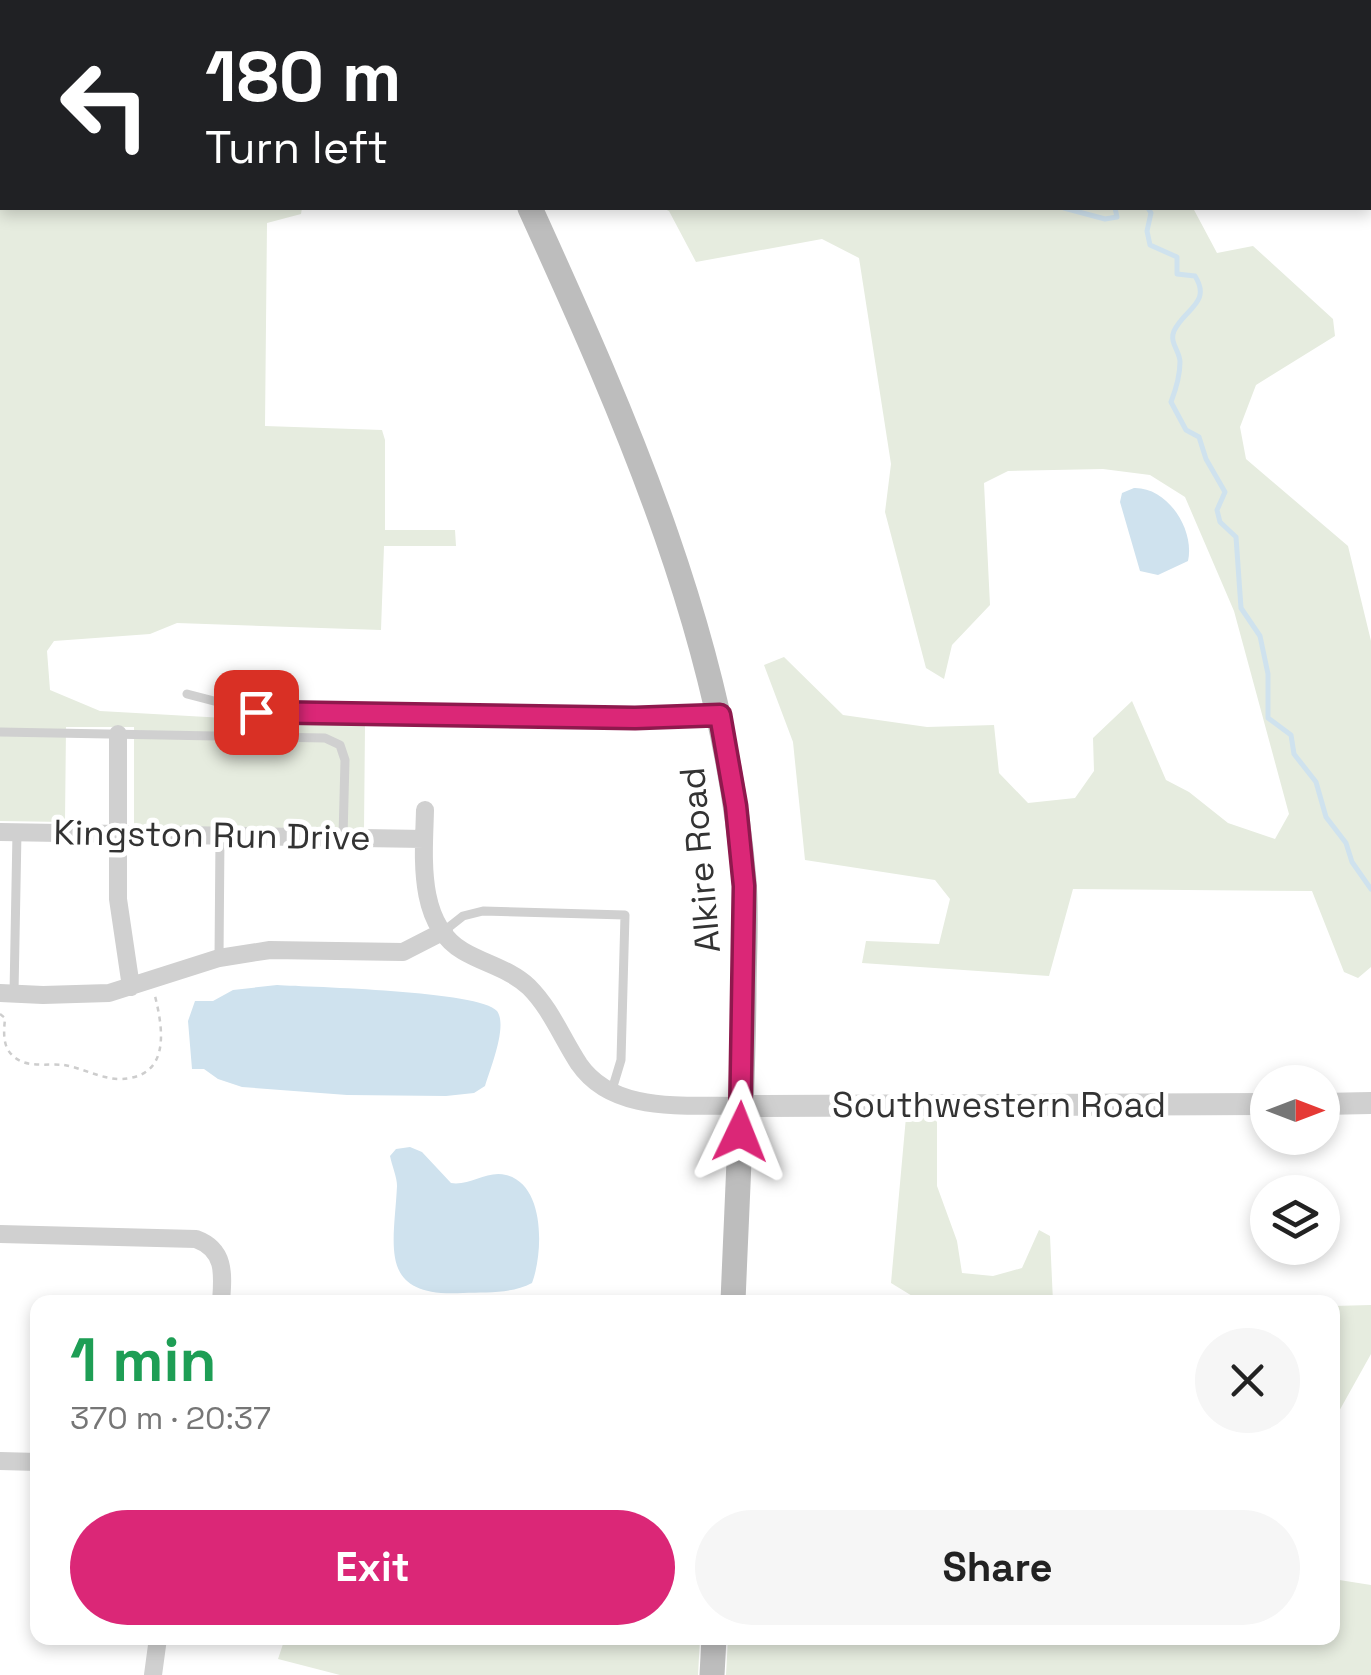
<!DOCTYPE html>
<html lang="en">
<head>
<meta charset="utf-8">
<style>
  :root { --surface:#fff; --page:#f6f6f6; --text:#222; --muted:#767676; --accent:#db2777 }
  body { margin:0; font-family:"Space Grotesk",sans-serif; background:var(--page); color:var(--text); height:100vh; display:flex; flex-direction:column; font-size:38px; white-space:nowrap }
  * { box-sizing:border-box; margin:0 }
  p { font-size:32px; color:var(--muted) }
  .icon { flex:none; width:55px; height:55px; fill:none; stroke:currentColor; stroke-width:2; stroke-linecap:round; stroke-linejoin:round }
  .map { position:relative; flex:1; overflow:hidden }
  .details { position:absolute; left:30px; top:1295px; width:1310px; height:350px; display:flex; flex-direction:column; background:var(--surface); border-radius:20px; box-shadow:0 5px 15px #0003 }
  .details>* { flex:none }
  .guide { position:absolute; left:0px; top:0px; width:1372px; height:210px; box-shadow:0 5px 15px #0003; background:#202124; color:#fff; overflow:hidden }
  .needle { width:65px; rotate:90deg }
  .fabs { position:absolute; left:1250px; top:1065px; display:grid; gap:20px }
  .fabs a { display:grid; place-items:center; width:90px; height:90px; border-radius:50%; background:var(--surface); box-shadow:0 5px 15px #0003; font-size:50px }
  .pin { position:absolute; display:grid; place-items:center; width:85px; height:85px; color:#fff; margin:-42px; border-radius:20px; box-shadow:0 5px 15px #0006 }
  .me { position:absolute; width:110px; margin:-55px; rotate:2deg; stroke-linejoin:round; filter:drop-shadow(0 0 8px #0008) }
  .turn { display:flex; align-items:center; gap:35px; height:210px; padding:0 40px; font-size:45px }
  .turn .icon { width:130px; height:130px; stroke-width:2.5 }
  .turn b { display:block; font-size:70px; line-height:85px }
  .round { display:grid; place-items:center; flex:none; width:105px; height:105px; border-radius:52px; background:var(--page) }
  .overview { display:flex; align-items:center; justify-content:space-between; height:170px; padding:0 40px }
  h1 { font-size:60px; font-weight:800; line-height:75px; color:#1e9e55 }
  .button { display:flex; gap:20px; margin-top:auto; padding:20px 40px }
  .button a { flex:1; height:115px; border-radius:60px; background:var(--accent); color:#fff; font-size:40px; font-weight:800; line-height:115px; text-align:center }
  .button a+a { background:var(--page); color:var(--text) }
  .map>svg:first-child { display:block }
  .green { fill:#e6ecdf }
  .water { fill:#cfe2ee }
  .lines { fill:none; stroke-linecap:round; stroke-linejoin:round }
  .stream { stroke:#cfe2ee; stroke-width:5 }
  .path { stroke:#cdcdcd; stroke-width:2.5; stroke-dasharray:5 5; stroke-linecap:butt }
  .service { stroke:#d0d0d0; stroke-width:9 }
  .minor { stroke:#d0d0d0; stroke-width:18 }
  .tertiary { stroke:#d0d0d0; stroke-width:22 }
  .secondary { stroke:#bdbdbd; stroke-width:25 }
  .route-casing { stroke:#8e194d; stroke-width:25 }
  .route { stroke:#db2777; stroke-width:18 }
  .labels { text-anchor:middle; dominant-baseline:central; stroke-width:10; stroke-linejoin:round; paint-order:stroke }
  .street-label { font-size:35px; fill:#333; stroke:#fff }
</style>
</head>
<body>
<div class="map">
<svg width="1371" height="1675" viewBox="0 0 1371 1675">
  <rect width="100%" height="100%" fill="#fff"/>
  <path class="green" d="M466,0H762V2Z
    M0,148L2,208H302L301,214L267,223L265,426L382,430L385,440V530H455L456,546H384L381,630L177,623L150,634L54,641L47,651L50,690L100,711L365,726L364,830L134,827V727H66L65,822L0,821Z
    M662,208H1193L1217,253L1253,246L1333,319L1335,336L1256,385L1240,427L1246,459L1348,546L1371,641V967L1358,978L1344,972L1312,891L1073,889L1049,976L862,963L866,941L939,944L950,899L935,880L805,860L793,742L764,665L784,657L843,715L927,727L994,725L999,773L1028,803L1075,798L1094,771L1093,738L1132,701L1166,780L1189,792L1228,823L1275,839L1289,814L1234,611L1185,497L1150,475L1103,469L1008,471L984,483L990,605L952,645L944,679L926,668L885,512L891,464L859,258L822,239L696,262L669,211Z
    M906,1117L937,1118V1186L957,1241L962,1273L993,1276L1022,1268L1039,1230L1050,1236L1053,1302H922L891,1283Z
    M1371,1305V1354L1333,1422V1306Z
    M1333,1579L1371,1585V1675H726L728,1638H1332Z
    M285,1638H700L698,1675H340L278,1659Z"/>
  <path class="water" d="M1134,488C1168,487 1195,530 1188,561L1158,575L1140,571L1120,502L1122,493Z
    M277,985C311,987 481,991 497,1011C508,1026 490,1069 485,1086L474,1093L446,1096L347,1095L242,1087L218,1079L204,1069H192L188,1021L195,1001H213L233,990Z
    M410,1147L422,1152L451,1183C470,1186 487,1170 506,1175C546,1185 543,1254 532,1283C511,1294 486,1292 463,1293C377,1298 394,1247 397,1186C397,1177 392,1166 390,1156L396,1149Z"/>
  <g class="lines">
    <path class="stream" d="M506,2L508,0
      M1064,208L1105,219L1117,217L1115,208
      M1148,208L1151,213L1147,231L1150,245L1177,257V274L1195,276C1212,303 1184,309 1174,331C1169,343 1180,351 1180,362C1180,377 1176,389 1171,402L1186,430L1199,437L1206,459L1225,492L1217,510L1220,522L1236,537L1241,608L1260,636L1268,674V718L1291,735L1294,754L1316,782L1326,817L1346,843L1352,862L1371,889"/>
    <path class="path" d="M0,1014L5,1018C4,1031 2,1045 12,1055C25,1069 48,1063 64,1065C82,1068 99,1078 118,1079C170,1079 164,1032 155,996"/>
    <path class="service" d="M1125,2L1128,0
      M187,694L256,712L635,718L717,715
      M0,732L325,738L340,745L345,760L343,837
      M444,931L463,916L483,911L625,915L621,1060L611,1093
      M219,958L220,836
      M14,993L17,832"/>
    <path class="minor" d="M87,2V0
      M118,734V899L131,987
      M425,810C424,855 416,923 463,951C485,964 510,969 529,987C551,1009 562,1038 579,1064C614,1115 687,1104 741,1106
      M0,832L424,839
      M0,993L43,995L109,993L219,958L270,950L403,952L444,931
      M0,1234L196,1239C226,1250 223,1275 221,1302
      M0,1461L38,1462
      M153,1675L158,1638"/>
    <path class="tertiary" d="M1208,0L1212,2
      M1370,116L1371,117
      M1322,1104L1371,1103
      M741,1106L1268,1104"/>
    <path class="secondary" d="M435,0L436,2
      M530,208C628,423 724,641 744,880C747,917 744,956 744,993C743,1096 737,1199 733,1302
      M712,1675L714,1638"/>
  </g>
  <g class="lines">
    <g class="route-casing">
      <path id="route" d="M256,712L635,718L720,715L736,806L744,886L740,1132"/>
    </g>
    <use href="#route" class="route"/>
  </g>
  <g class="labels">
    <g class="street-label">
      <text transform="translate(212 835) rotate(1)">Kingston Run Drive</text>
      <text transform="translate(700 860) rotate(-95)">Alkire Road</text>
      <text x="999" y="1105">Southwestern Road</text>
    </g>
  </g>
</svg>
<div class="fabs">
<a><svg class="needle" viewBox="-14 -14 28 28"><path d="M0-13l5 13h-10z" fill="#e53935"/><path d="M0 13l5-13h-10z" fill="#767676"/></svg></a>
<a><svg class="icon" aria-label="layers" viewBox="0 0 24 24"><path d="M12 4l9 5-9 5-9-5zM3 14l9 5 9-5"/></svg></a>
</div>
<div class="pin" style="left:256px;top:712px;background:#d93025"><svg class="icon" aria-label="arrive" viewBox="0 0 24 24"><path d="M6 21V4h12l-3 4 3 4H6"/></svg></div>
<svg class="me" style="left:740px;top:1132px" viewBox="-20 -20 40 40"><path d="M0-17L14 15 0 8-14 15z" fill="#db2777" stroke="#fff" stroke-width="4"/></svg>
<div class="guide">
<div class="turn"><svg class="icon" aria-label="left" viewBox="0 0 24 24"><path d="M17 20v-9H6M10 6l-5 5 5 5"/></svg><div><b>180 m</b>Turn left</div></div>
</div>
<section class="details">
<div class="overview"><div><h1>1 min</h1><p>370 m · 20:37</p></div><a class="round"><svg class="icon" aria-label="close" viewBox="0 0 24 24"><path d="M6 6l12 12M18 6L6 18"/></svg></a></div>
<div class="button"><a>Exit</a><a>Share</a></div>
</section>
</div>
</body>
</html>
